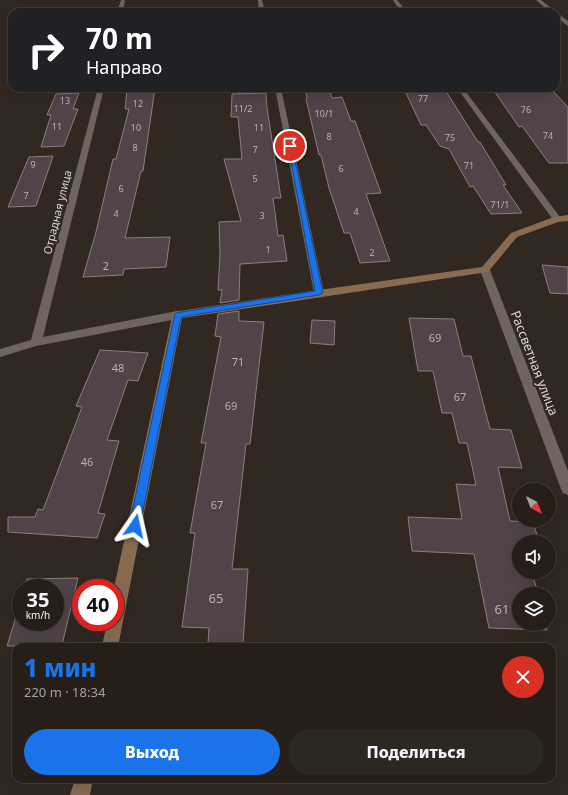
<!DOCTYPE html>
<html lang="ru">
<head>
<meta charset="utf-8">
<style>
  :root { --surface:#251e19; --page:#2d2722; --text:#f1f3f6; --muted:#a3a2a2; --line:#423c38; --accent:#1a73e8 }
  body { margin:0; font-family:"Noto Sans",sans-serif; background:var(--page); color:var(--text); height:100vh; display:flex; flex-direction:column; font-size:15px; white-space:nowrap }
  * { box-sizing:border-box; margin:0 }
  p { font-size:13px; color:var(--muted) }
  .icon { flex:none; width:22px; height:22px; fill:none; stroke:currentColor; stroke-width:2; stroke-linecap:round; stroke-linejoin:round }
  .map { position:relative; flex:1; overflow:hidden }
  .panel { position:absolute; left:12px; top:643px; width:544px; height:140px; display:flex; flex-direction:column; background:var(--surface); border-radius:12px; box-shadow:0 4px 16px #0002,0 0 0 1px var(--line) }
  .panel>* { flex:none }
  .hud { position:absolute; left:8px; top:8px; width:552px; height:84px; border-radius:12px; box-shadow:0 4px 16px #0002,0 0 0 1px var(--line); background:#202124; color:#fff; overflow:hidden }
  .needle { width:26px; rotate:138deg }
  .buttons { position:absolute; left:512px; top:483px; display:grid; gap:8px }
  .buttons a { display:grid; place-items:center; width:44px; height:44px; border-radius:50%; background:var(--surface); box-shadow:0 4px 16px #0002,0 0 0 1px var(--line); font-size:20px }
  .speed { position:absolute; left:12px; top:579px; display:flex; gap:8px; font-size:20px; font-weight:700; text-align:center }
  .speed>* { display:grid; place-content:center; width:52px; height:52px; border-radius:50%; background:var(--surface); box-shadow:0 4px 16px #0002,0 0 0 1px var(--line); line-height:1 }
  .speed small { font-size:10px; font-weight:400 }
  .speed .limit { border:6px solid #d22; background:#fff; color:#111 }
  .pin { position:absolute; display:grid; place-items:center; width:34px; height:34px; color:#fff; margin:-17px; border:2px solid #fff; border-radius:50%; box-shadow:0 1px 4px #0007 }
  .me { position:absolute; width:44px; margin:-22px; rotate:11deg; stroke-linejoin:round; filter:drop-shadow(0 0 3px #0008) }
  .turn { display:flex; align-items:center; gap:14px; height:84px; padding:0 12px; font-size:18px }
  .turn .icon { width:52px; height:52px; stroke-width:2.5 }
  .turn b { display:block; font-size:28px; line-height:34px }
  .round { display:grid; place-items:center; flex:none; width:42px; height:42px; border-radius:21px; background:var(--page) }
  .summary { display:flex; align-items:center; justify-content:space-between; height:68px; padding:0 12px }
  h1 { font-size:24px; font-weight:800; line-height:30px; color:var(--accent) }
  .action { display:flex; gap:8px; margin-top:auto; padding:8px 12px }
  .action a { flex:1; height:46px; border-radius:24px; background:var(--accent); color:#fff; font-size:16px; font-weight:800; line-height:46px; text-align:center }
  .action a+a { background:var(--page); color:var(--text) }
  .map>svg:first-child { display:block }
  .building { fill:#504449; stroke:#8b7d83 }
  .lines { fill:none; stroke-linecap:round; stroke-linejoin:round }
  .street { fill:#70655e; fill-rule:evenodd }
  .secondary { fill:#886b51; fill-rule:evenodd }
  .route { fill:#1a73e8; stroke:#114b97 }
  .labels { text-anchor:middle; dominant-baseline:central; stroke-width:4; stroke-linejoin:round; paint-order:stroke }
  .far-number-label { font-size:9px; fill:#b9b1af }
  .far-street-label { font-size:11px; fill:#dcd5d1; stroke:#312821 }
  .number-label { font-size:11px; fill:#b9b1af }
  .street-label { font-size:13px; fill:#dcd5d1; stroke:#312821 }
  .near-number-label { font-size:13px; fill:#b9b1af }
</style>
</head>
<body>
<div class="map">
<svg width="568" height="795" viewBox="0 0 568 795">
  <rect width="100%" height="100%" fill="#312821"/>
  <path class="building" d="M155,88L143,171H141L125,238L170,237L166,267L124,269L123,275L83,277L96,232L113,159H116L129,109H125L127,89Z
    M305,88H329L332,98L342,97L351,121H355L381,193L366,194L390,261L360,263L350,233H344L329,188L321,155H319L306,99L307,98Z
    M408,88H444L478,142H480L506,185H503L522,213L491,214L473,186L470,187L449,149L440,146L426,125H421L405,91H410Z
    M492,88H550L568,107V163H549L522,126L519,127Z
    M79,93L73,109H78L64,146L41,147L51,115H47L56,94Z
    M266,93L267,108L281,198H273L278,236L283,235L287,261L240,264L239,300L220,303L222,290H218L220,254L219,222L241,221L224,159H242L238,117H231L232,94Z
    M53,156L36,206L8,207L29,157Z
    M542,265L568,267V294L550,293Z
    M239,311V321L264,322L250,444H246L232,569H248L243,644L208,643L209,628L182,627L195,533H190L206,443H201L221,337L215,336L218,314Z
    M409,318L454,319L463,356H471L490,429L511,430L522,468L498,467L510,521L533,522L539,542H519V572H532L538,594H519V624H546L547,630L489,628L474,554L412,551L408,517L462,519L456,484L476,485L467,443H459L452,413H442L433,371H418Z
    M312,320L335,321L334,345L310,343Z
    M100,350L148,353L138,381L128,380L107,440L119,441L98,513L105,514L97,538L8,532V517H35L38,509L43,510L82,407L76,406Z
    M78,578L62,645L7,646L21,600V622H55V588H24L27,579Z"/>
  <g class="lines">
    <path class="street" d="M121,0H125L123,12H117Z
      M258,0H262L265,12H259Z
      M393,0H397L407,12H401Z
      M536,0H541L556,12H550Z
      M556,12L568,21V26L556,17Z
      M98,88H104L43,337L177,311L181,312L182,315L181,318L177,319L36,346L0,357V349L31,340Z
      M275,88H281L324,293L319,296L314,293Z
      M457,88H463L560,217L561,219L560,221H554Z
      M485,267L490,270L568,471V495L563,493L561,489L480,270Z"/>
    <path class="secondary" d="M568,215V221L558,222L517,237L488,272L182,318L118,647H102L107,622H115L114,588L173,312L319,290L482,267L511,233L554,217Z
      M75,779H93L90,795H70Z"/>
  </g>
  <path class="route" d="M288,145L292,146L323,293L319,295L181,317L140,526L139,530L135,531L131,530L129,526L175,313L315,291Z"/>
  <g class="labels">
    <g class="far-number-label">
      <text x="423" y="98">77</text>
      <text x="65" y="100">13</text>
      <text x="138" y="103">12</text>
      <text x="243" y="108">11/2</text>
      <text x="526" y="109">76</text>
      <text x="324" y="113">10/1</text>
      <text x="57" y="126">11</text>
      <text x="136" y="127">10</text>
      <text x="259" y="127">11</text>
      <text x="548" y="135">74</text>
      <text x="329" y="136">8</text>
      <text x="450" y="137">75</text>
      <text x="135" y="147">8</text>
      <text x="255" y="149">7</text>
      <text x="33" y="164">9</text>
      <text x="469" y="165">71</text>
      <text x="341" y="168">6</text>
      <text x="255" y="178">5</text>
      <text x="121" y="188">6</text>
      <text x="26" y="195">7</text>
      <text x="500" y="204">71/1</text>
      <text x="356" y="211">4</text>
      <text x="116" y="213">4</text>
      <text x="262" y="215">3</text>
      <text x="268" y="249">1</text>
      <text x="372" y="252">2</text>
    </g>
    <g class="far-street-label">
      <text transform="translate(57 212) rotate(-76)">Отрадная улица</text>
    </g>
    <g class="number-label">
      <text x="106" y="265">2</text>
      <text x="435" y="337">69</text>
      <text x="238" y="361">71</text>
      <text x="118" y="367">48</text>
      <text x="460" y="396">67</text>
      <text x="231" y="405">69</text>
      <text x="87" y="461">46</text>
      <text x="217" y="504">67</text>
    </g>
    <g class="street-label">
      <text transform="translate(535 363) rotate(69)">Рассветная улица</text>
    </g>
    <g class="near-number-label">
      <text x="216" y="598">65</text>
      <text x="502" y="609">61</text>
    </g>
  </g>
</svg>
<div class="buttons">
<a><svg class="needle" viewBox="-14 -14 28 28"><path d="M0-13l5 13h-10z" fill="#e53935"/><path d="M0 13l5-13h-10z" fill="#a3a2a2"/></svg></a>
<a><svg class="icon" aria-label="sound" viewBox="0 0 24 24"><path d="M4 9h4l5-4v14l-5-4H4zM17 9q2 3 0 6"/></svg></a>
<a><svg class="icon" aria-label="layers" viewBox="0 0 24 24"><path d="M12 4l9 5-9 5-9-5zM3 14l9 5 9-5"/></svg></a>
</div>
<div class="speed"><div>35<small>km/h</small></div><div class="limit">40</div></div>
<div class="pin" style="left:290px;top:146px;background:#d93025"><svg class="icon" aria-label="arrive" viewBox="0 0 24 24"><path d="M6 21V4h12l-3 4 3 4H6"/></svg></div>
<svg class="me" style="left:135px;top:526px" viewBox="-20 -20 40 40"><path d="M0-17L14 15 0 8-14 15z" fill="#1a73e8" stroke="#fff" stroke-width="4"/></svg>
<div class="hud">
<div class="turn"><svg class="icon" aria-label="right" viewBox="0 0 24 24"><path d="M7 20v-9h11M14 6l5 5-5 5"/></svg><div><b>70 m</b>Направо</div></div>
</div>
<section class="panel">
<div class="summary"><div><h1>1 мин</h1><p>220 m · 18:34</p></div><a class="round" style="background:#d93025;color:#fff"><svg class="icon" aria-label="close" viewBox="0 0 24 24"><path d="M6 6l12 12M18 6L6 18"/></svg></a></div>
<div class="action"><a>Выход</a><a>Поделиться</a></div>
</section>
</div>
</body>
</html>
